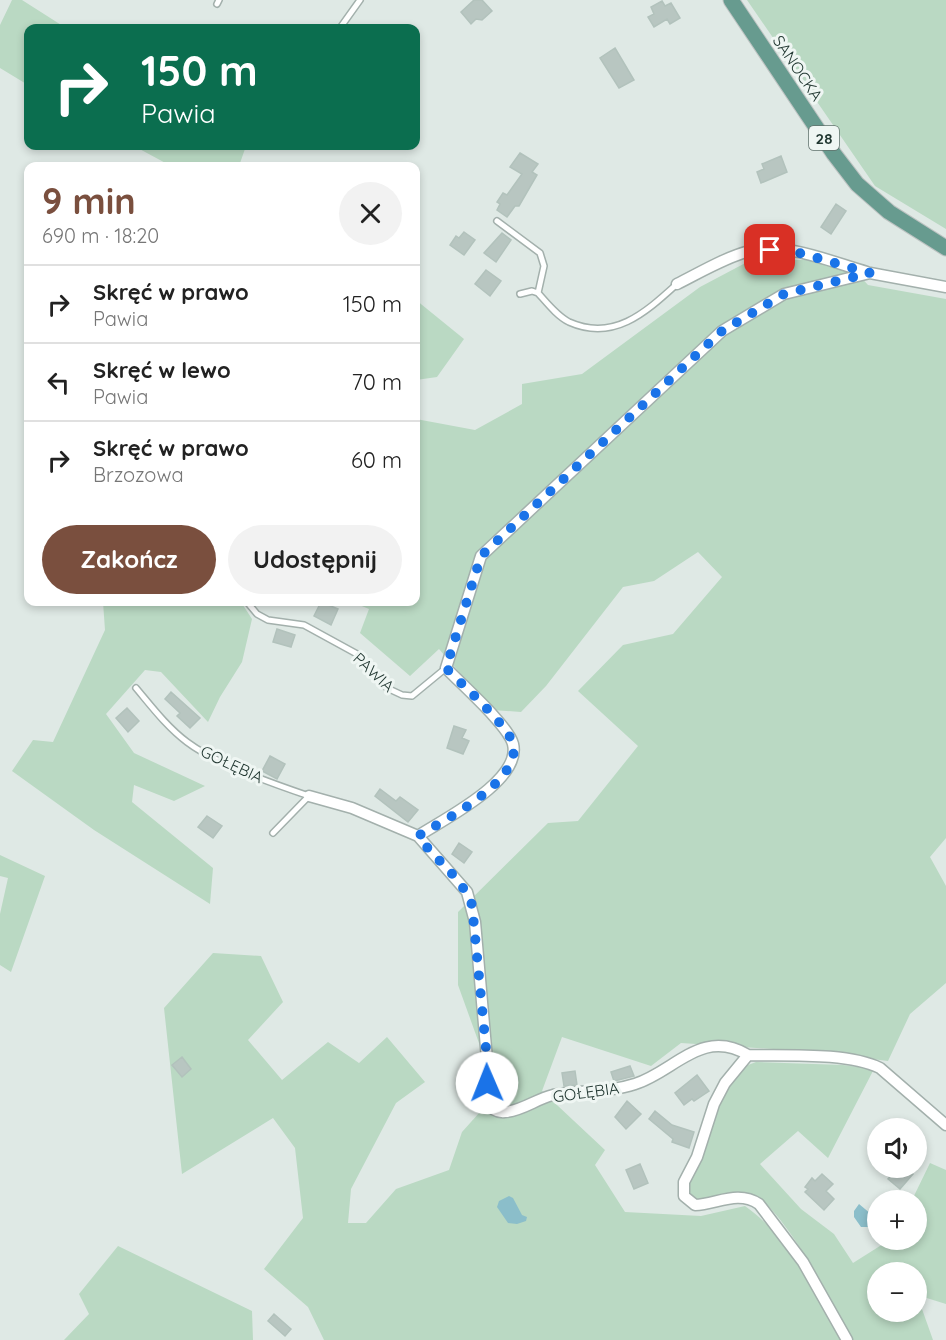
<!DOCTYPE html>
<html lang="pl">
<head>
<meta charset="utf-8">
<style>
  :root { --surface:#fff; --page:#f2f2f2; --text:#222; --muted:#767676; --line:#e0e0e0; --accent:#7a4f3e }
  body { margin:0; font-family:Quicksand,sans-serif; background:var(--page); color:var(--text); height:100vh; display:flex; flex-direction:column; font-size:22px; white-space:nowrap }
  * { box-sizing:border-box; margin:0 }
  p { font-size:20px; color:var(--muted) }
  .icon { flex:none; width:33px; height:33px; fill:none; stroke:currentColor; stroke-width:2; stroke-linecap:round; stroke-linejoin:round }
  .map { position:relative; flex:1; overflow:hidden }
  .sheet { position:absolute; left:24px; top:162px; width:396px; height:444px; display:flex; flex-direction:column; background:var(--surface); border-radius:12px; box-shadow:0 3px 9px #0003 }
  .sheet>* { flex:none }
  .hud { position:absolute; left:24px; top:24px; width:396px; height:126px; border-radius:12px; box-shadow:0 3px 9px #0003; background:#0b6e4f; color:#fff; overflow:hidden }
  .buttons { position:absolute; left:867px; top:1118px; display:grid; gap:12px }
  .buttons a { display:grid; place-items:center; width:60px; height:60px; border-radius:50%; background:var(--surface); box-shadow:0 3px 9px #0003; font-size:30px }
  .pin { position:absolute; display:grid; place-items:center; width:51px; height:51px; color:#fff; margin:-26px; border-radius:12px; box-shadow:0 3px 9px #0006 }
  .me { position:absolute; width:66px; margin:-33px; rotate:359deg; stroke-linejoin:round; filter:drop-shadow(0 0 4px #0008) }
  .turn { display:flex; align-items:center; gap:21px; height:126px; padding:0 18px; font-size:27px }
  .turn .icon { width:78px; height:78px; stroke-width:2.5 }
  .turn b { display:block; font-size:42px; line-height:51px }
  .round { display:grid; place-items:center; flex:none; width:63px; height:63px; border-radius:32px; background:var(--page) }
  .headline { display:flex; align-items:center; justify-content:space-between; height:102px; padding:0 18px }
  h1 { font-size:36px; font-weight:800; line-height:45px; color:var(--accent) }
  .primary-button { display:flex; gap:12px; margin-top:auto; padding:12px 18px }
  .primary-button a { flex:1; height:69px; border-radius:36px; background:var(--accent); color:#fff; font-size:24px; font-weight:800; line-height:69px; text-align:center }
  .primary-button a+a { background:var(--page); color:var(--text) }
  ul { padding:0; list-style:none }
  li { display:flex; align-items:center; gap:18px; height:78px; padding:0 18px; border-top:2px solid var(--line) }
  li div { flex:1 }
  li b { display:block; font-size:22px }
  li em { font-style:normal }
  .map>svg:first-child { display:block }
  .green { fill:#bad9c3 }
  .water { fill:#8bbeca }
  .building { fill:#b8c6c1; stroke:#b2c2bc; stroke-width:1.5 }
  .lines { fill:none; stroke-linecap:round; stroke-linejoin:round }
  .service-casing { stroke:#a3b0ac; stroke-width:8 }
  .minor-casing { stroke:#a3b0ac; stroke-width:13 }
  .primary-casing { stroke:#bdc3c2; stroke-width:17 }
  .service { stroke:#fff; stroke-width:5 }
  .minor { stroke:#fff; stroke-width:10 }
  .primary { stroke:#679b8f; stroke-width:15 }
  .route { stroke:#1a73e8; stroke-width:10; stroke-dasharray:0 18 }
  .labels { text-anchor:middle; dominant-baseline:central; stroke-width:6; stroke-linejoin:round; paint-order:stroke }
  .shield { fill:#eff6f3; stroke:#60716c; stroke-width:1.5 }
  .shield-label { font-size:15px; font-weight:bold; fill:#223832 }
  .street-label { font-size:16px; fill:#223832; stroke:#eff6f3 }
</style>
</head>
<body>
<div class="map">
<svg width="946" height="1340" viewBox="0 0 946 1340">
  <rect width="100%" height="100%" fill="#dfe9e5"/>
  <path class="green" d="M12,0H22L66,28H28V85L0,68V25Z
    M747,0H946V229L875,186Z
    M134,146H246L239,166H171Z
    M751,260H812L856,272L868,285L946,299V838L930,857L946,886V983L910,1014L888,1061L818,1052L681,1043L651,1066L562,1037L542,1091L605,1150L595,1165L625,1212L701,1216L745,1206C790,1238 816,1291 841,1340H324L308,1307L264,1269L303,1218L295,1148L273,1118L182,1174L164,1008L213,953L261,956L283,1002L248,1040L282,1080L328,1042L359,1063L387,1037L425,1082L396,1103L351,1189L348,1223H366L396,1189L449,1170L462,1132L497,1093L458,985V912L548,823L578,821L638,746L578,691L623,645L673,634L722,577L698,552L654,581L623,587L546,686L521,712L492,710L439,649L410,676L360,633L369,609L352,602H416V419L475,430L522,404V384L582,374L700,287Z
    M416,300L464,339L437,377L416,380Z
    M103,602H241L252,619L242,662L220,697L208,722L161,672L145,670L106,714L134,753L205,786L174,801L134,785L132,802L213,868L210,904L94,830L12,771L33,740L53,742L105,630Z
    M0,855L45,876L11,972L0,965V914L8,878L0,876Z
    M756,1062L843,1065L874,1069L828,1158L798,1131L760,1164L801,1209L834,1234L853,1263L891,1239H916V1200H912L930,1163L946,1170V1304L917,1295L916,1272H878V1311H916L917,1295L933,1340H852C836,1309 782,1204 751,1194C737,1189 723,1197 711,1199C705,1200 698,1199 692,1199L688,1186C693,1175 700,1164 704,1152C715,1122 719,1073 756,1062Z
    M118,1246L252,1311L253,1340H64L89,1314L79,1294Z"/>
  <path class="water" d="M509,1196L513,1198L522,1215L527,1217L526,1221L517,1224L508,1223L497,1207L499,1201Z
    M859,1204L877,1219L869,1227H861L854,1217V1211Z"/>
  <path class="building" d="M474,0H482L492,11L482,20L476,19L471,24L461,12Z
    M662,1L665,6L671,3L680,18L670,24L667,19L654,27L648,17L654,14L651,7Z
    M615,48L634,80L619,88L600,58Z
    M520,153L538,164L532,172L537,175L519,206H515L507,217L497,210L500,204L497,202L503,193L507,195L522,174L510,167Z
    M781,156L787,172L761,183L757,172L764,169L762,164Z
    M836,204L846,211L831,234L821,227Z
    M464,232L475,240L464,255L450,245L456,236L459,238Z
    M502,233L511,240L496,262L484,253Z
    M486,270L501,281L490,296L475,284Z
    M321,602L338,609L331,625L314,616Z
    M277,629L295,635L291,647L273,642Z
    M171,692L200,718L190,728L177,716L180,713L165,699Z
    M127,708L139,721L128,732L116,718Z
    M454,726L466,730L462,738L469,741L463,754L447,748Z
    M270,756L285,764L277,779L262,771Z
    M380,789L396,801L400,797L418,810L408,822L375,796Z
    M207,816L222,826L213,838L198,827Z
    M459,843L472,852L464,863L452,854Z
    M182,1057L191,1069L182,1077L172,1065Z
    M630,1066L634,1076L614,1081L611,1072Z
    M575,1071L577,1085L564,1086L562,1073Z
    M697,1075L709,1091L694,1101L692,1099L684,1105L675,1093Z
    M627,1101L641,1114L626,1129L615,1117Z
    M655,1111L672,1125L694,1132L689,1148L672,1142L673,1139L649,1119Z
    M640,1164L648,1183L634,1189L626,1170Z
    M898,1167H905L913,1174L900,1189L888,1179Z
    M822,1174L833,1184L826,1191L834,1199L824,1210L805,1192L808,1189L805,1187L812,1178L815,1181Z
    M274,1314L291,1329L285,1336L268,1321Z"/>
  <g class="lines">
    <g class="service-casing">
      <path id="service" d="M217,4L219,0
        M340,28L360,0
        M497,221L540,253L544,266L538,293
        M538,293C547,303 557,316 569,322C614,342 646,312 677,284
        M520,294L532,291L538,293
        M247,602L257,614L268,620L304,625L357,654L387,688L402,695L412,696L446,668
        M136,688C152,707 167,727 187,742C216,764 274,784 309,796L273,833"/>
    </g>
    <g class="minor-casing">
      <path id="minor" d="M677,284C701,272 724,258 749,251C787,242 831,262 867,272
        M309,796L352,808L418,836L467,892L475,922L487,1059L486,1102C491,1109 496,1113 505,1112C522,1111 536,1099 553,1095C580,1090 608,1093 635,1084C674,1072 702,1027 748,1055C786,1056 847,1052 880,1068L946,1125
        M418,836C442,820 522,781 513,744C508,725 461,684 446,668L481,556L722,331L784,294L870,273L946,287
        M748,1055L725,1083L714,1104L697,1157L684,1182V1196L695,1205C717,1204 738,1190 759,1204L803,1262L847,1340"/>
    </g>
    <g class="primary-casing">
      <path id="primary" d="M731,0L834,154L857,184L889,212L946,248"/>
    </g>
    <use href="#service" class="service"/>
    <use href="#minor" class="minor"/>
    <use href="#primary" class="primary"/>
  </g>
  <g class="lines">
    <path class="route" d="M487,1083V1059L472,905C461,876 435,860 418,836C443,821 522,781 513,744C508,725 461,684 446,668L481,556L722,331L784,294L870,273L789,250H770"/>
  </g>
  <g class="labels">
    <rect class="shield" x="809" y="126" width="30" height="24" rx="4.5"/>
    <g class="shield-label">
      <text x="824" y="138">28</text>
    </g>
    <g class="street-label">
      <text transform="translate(798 68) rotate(56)">SANOCKA</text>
      <text transform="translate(374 672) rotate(43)">PAWIA</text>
      <text transform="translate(232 764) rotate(25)">GOŁĘBIA</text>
      <text transform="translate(586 1092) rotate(-8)">GOŁĘBIA</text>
    </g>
  </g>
</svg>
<div class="buttons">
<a><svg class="icon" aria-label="sound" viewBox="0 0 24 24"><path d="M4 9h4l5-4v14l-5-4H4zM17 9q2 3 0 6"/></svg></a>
<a>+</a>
<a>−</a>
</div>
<div class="pin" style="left:770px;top:250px;background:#d93025"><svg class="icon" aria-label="arrive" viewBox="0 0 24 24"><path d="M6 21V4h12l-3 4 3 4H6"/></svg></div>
<svg class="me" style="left:487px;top:1083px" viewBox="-20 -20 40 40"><circle r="19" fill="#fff"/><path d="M0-13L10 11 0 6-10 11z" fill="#1a73e8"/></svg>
<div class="hud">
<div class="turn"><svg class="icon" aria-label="right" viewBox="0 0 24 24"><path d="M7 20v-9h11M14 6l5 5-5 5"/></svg><div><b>150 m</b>Pawia</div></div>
</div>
<section class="sheet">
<div class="headline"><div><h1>9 min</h1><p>690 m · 18:20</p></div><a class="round"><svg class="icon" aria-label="close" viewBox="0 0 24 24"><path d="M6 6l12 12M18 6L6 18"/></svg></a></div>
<ul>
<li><svg class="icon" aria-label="right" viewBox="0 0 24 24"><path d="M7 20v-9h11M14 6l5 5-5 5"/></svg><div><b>Skręć w prawo</b><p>Pawia</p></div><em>150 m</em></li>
<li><svg class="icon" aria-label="left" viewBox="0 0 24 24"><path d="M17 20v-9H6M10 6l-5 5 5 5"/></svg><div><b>Skręć w lewo</b><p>Pawia</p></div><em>70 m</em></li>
<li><svg class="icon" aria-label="right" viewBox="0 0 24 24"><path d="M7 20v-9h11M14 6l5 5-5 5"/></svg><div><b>Skręć w prawo</b><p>Brzozowa</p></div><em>60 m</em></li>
</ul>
<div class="primary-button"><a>Zakończ</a><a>Udostępnij</a></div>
</section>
</div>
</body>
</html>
